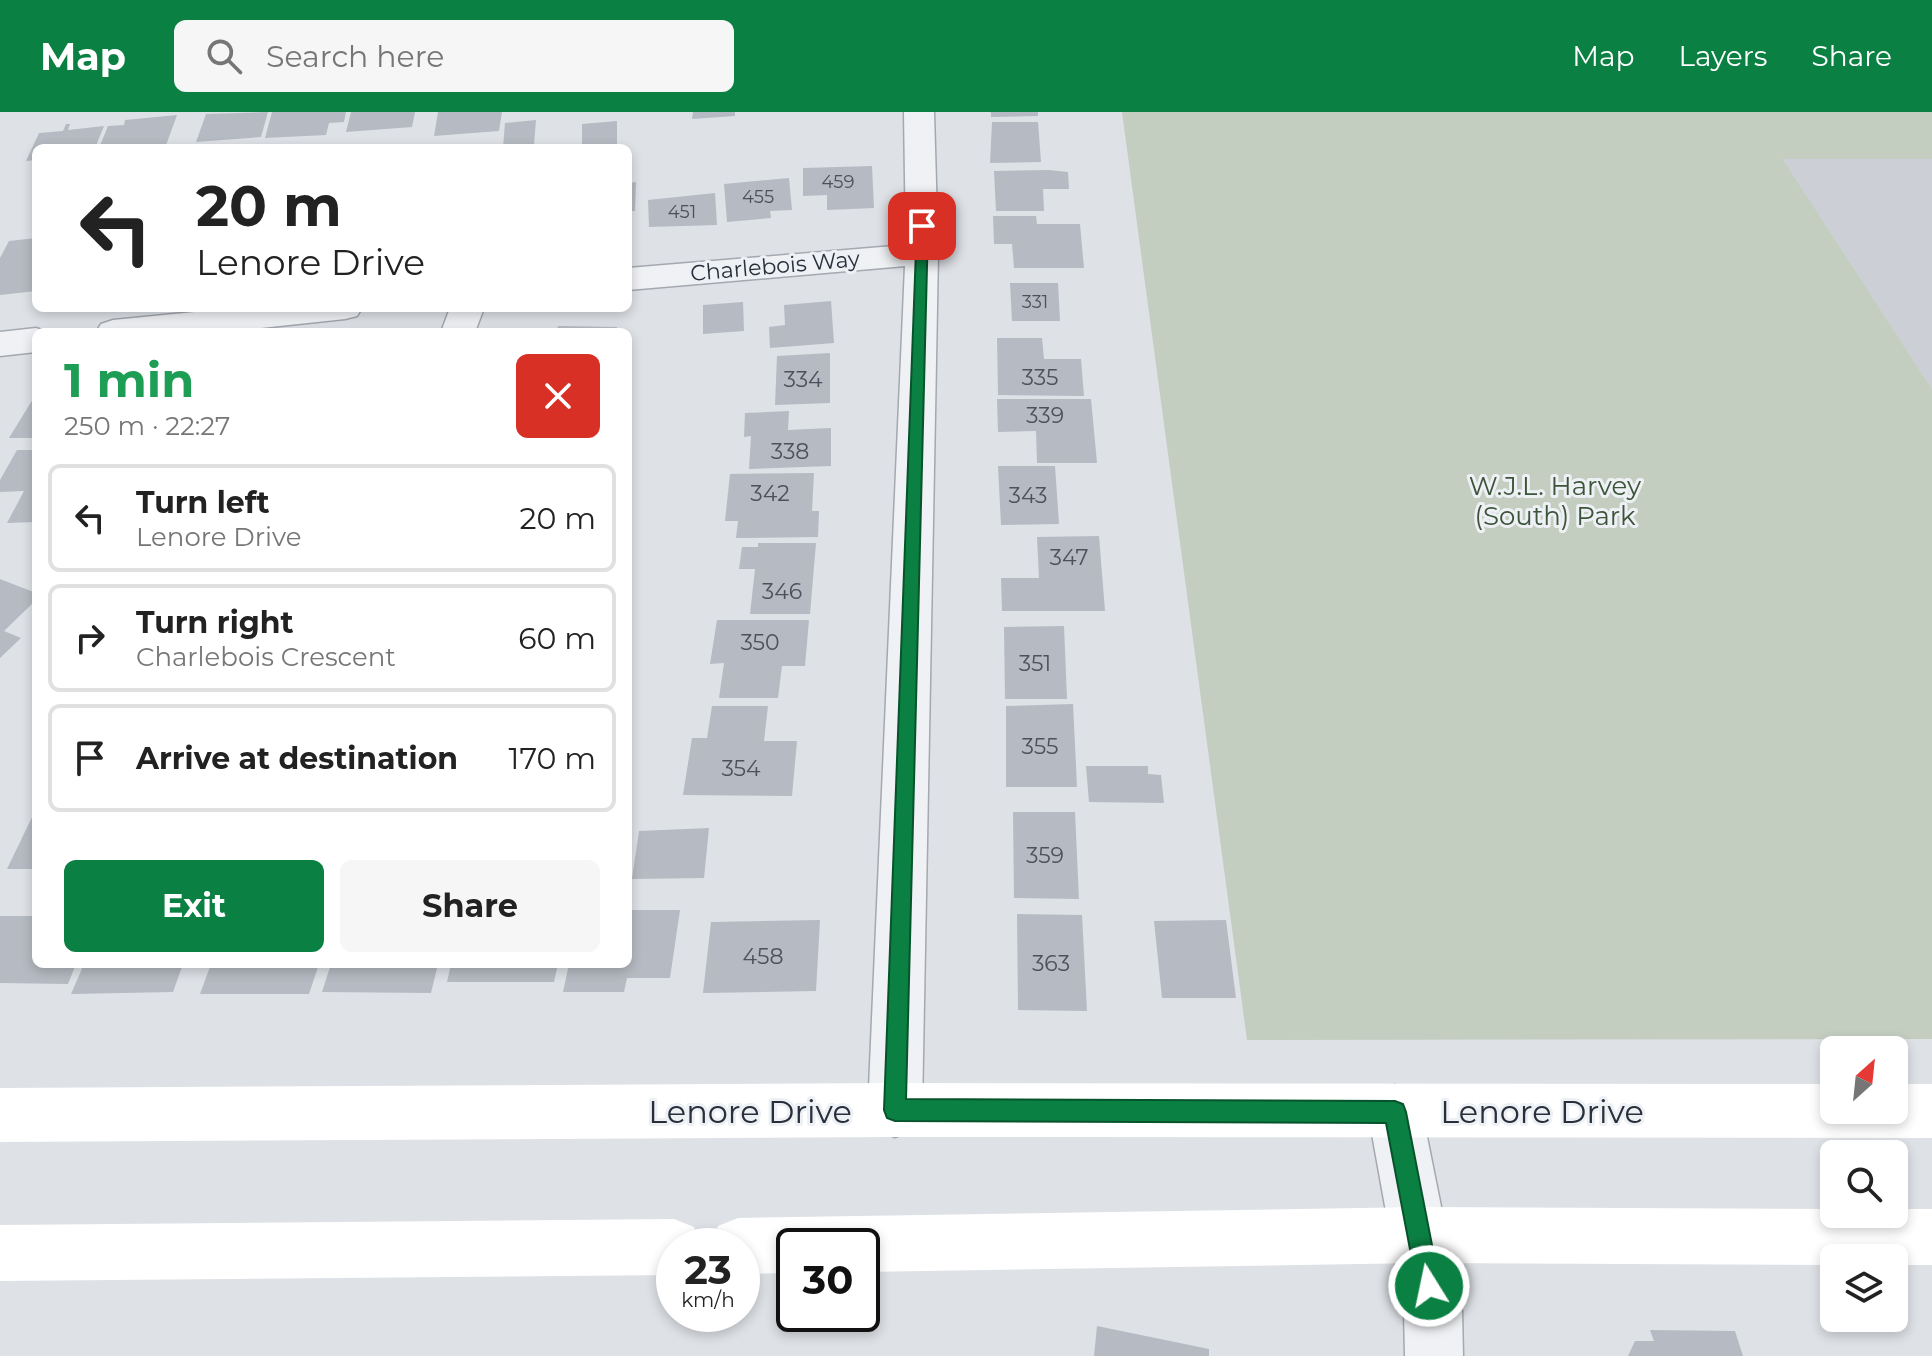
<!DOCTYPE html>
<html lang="en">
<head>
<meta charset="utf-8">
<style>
  :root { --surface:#fff; --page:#f6f6f6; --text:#222; --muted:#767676; --line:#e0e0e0; --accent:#0b8043 }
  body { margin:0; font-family:Montserrat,sans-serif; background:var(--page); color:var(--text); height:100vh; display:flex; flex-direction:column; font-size:30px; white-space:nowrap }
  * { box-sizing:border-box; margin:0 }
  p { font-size:26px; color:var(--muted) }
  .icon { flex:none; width:44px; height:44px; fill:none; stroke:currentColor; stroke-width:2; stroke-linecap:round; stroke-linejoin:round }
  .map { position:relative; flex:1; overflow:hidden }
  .drawer { position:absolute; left:32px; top:216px; width:600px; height:640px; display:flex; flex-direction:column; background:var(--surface); border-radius:12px; box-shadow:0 4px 12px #0003 }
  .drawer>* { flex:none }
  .guide { position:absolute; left:32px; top:32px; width:600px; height:168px; border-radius:12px; box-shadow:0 4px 12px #0003; background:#fff; color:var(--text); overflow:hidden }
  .needle { width:52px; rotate:27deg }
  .fabs { position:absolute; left:1820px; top:924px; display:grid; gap:16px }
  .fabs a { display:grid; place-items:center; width:88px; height:88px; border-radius:12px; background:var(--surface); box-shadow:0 4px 12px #0003; font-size:40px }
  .speed { position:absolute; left:656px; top:1116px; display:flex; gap:16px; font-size:40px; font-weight:700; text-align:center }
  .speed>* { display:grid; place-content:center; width:104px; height:104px; border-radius:50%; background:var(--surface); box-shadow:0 4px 12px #0003; line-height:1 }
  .speed small { font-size:20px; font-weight:400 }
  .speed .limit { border:4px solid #111; border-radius:12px; background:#fff; color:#111 }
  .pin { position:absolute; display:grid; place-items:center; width:68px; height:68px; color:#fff; margin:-34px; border-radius:16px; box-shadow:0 4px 12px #0006 }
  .me { position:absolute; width:88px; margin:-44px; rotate:350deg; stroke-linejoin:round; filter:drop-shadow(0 0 6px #0008) }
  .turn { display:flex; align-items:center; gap:28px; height:168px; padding:0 32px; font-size:36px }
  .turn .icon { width:104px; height:104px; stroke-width:2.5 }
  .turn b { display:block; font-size:56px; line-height:68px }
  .round { display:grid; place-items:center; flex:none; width:84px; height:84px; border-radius:12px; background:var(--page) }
  .head { display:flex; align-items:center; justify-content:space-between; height:136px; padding:0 32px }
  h1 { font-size:48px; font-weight:700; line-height:60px; color:#1e9e55 }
  .action { display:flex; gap:16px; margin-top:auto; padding:16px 32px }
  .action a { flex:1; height:92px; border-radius:12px; background:var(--accent); color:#fff; font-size:32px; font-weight:700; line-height:92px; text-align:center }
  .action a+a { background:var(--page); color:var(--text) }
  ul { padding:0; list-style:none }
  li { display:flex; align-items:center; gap:24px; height:108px; margin:0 16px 12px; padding:0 16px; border:4px solid var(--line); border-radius:12px }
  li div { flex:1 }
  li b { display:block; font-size:30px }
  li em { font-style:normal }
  header { display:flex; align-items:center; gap:48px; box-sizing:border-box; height:112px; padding:0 40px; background:var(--accent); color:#fff }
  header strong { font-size:38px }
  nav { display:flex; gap:44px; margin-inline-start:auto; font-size:28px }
  .search { width:560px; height:72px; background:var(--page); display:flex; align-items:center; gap:20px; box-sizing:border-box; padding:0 28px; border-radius:12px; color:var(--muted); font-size:30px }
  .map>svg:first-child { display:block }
  .built { fill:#ccd0d6 }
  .green { fill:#c3cec0 }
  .building { fill:#b6bac2 }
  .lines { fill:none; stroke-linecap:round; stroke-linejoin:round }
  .street-casing { stroke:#a4a8af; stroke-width:3 }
  .street { fill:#f0f1f4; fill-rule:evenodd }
  .secondary { fill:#fff; fill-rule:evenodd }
  .route { fill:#0b8043; stroke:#07532c; stroke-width:2 }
  .labels { text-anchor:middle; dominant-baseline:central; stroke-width:6; stroke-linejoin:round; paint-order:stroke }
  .far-number-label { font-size:18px; fill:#4c525c }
  .far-street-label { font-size:22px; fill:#292f3a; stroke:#edf0f4 }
  .number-label { font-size:22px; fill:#4c525c }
  .park-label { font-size:26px; fill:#3c5438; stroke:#edf0f4 }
  .near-street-label { font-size:32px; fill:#292f3a; stroke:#edf0f4 }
</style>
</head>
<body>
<header>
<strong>Map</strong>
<div class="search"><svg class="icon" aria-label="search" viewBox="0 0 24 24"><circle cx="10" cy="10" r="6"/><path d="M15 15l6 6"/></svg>Search here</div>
<nav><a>Map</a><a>Layers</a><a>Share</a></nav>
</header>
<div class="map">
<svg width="1932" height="1244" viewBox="0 0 1932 1244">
  <rect width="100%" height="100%" fill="#dee1e6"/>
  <path class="built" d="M1783,47H1932V277Z"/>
  <path class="green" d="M1122,0H1932V47H1783L1932,277V927L1247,928Z"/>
  <path class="building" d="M268,0L261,25L196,30L206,2Z
    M272,0H346L344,10L329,11L326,23L265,26Z
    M351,0H415L412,15L346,20Z
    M438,0H502L499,19L434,24Z
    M693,0H735V4L692,7Z
    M991,0H1038V4L991,5Z
    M177,3L165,36H99L108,14L124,13L125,8Z
    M536,8L534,33L503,36L505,11Z
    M617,9V33L582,36V12Z
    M992,10H1038L1041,50L990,51Z
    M66,12H70L68,18L104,14L95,36H36V48L26,49L39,21L63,19Z
    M872,54L874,96L827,98V83L803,84V56Z
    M1049,58L1068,60L1069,77H1043L1044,99H996L994,59Z
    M789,66L792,98L770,99L771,106L727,110L724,72Z
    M636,70L635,99H628V71Z
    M715,81L717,113L649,115L648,88Z
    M993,104H1036L1037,112H1080L1084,156H1014L1012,132H994Z
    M36,126V179L0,183V146L9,129Z
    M1010,171H1058L1060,209H1012Z
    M831,189L834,231L770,236L769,215L785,213L784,193Z
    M743,190L744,219L703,222V193Z
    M558,214L617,215L616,220H556Z
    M997,226H1042L1044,247H1081L1084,284L998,283Z
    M830,241V291L775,293L777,244Z
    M36,282V326H9Z
    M997,287H1091L1097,351H1037L1036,319L998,320Z
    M789,299L788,318L831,316V354L749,357L751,324L744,325L745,301Z
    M17,338H36V410L7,411L24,379L0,380V368Z
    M998,354H1055L1059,412L1001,413Z
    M814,361L812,399H819L818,425L736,426L738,409H725L730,362Z
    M1099,424L1105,499H1002L1001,466H1039L1037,425Z
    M758,431H816L810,502H750L755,457H739L742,435H758Z
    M0,467L36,481V488L4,519L21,526L0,546Z
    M717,508H809L805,554H782L778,586H719L724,551L710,552Z
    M1064,514L1067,587H1005L1004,515Z
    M1073,592L1077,675H1006V594Z
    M712,594H768L764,629H797L792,684L683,683L692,626H707Z
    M1086,654H1148V662L1161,663L1164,691L1089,690Z
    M36,697V757H7Z
    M1013,700H1075L1079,787L1014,786Z
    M709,716L704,766L632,767L639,719Z
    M628,798H680L670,866H627L624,880H563L569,852H628Z
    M1017,802L1082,803L1087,899L1018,898Z
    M0,804H36V852H76L68,872L0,871Z
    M820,808L816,879L703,881L711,810Z
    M1226,808L1236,886H1162L1154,809Z
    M84,852H183L173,880L71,882Z
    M211,852H319L309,882H200Z
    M331,852H438L431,881L322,880Z
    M451,852H558L554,870H447Z
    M1097,1214L1209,1237V1244H1094Z
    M1650,1218L1735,1219L1743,1244H1628L1635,1229H1654Z"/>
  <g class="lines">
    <g class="street-casing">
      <path id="street" d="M904,0H934L938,142L922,998L914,1017L895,1025L876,1017L868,998L905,154L628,178V156L906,133Z
        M235,196H362L357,204L345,207L224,220H96L101,212L113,208Z
        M450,196H484L475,220H441Z
        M36,216L48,220H36V240L0,244V220Z
        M1395,973L1414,981L1422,1000L1462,1199L1463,1244H1405L1404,1199L1368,1000L1376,981Z"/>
    </g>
    <use href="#street" class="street"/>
    <path class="secondary" d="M895,971L1834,972V998H1894V972H1932V1026L895,1025L0,1030V976Z
      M1420,1095L1834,1097V1102H1894V1097H1932V1153H1894V1146H1834V1153L1420,1151L862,1160V1134H794V1161L742,1162V1134H710L718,1114L738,1106Z
      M674,1107L694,1115L702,1134H674V1163L0,1169V1113Z"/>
  </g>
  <path class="route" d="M917,111L928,114L906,987L1395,989L1403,992L1406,1000L1440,1174L1437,1182L1429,1186L1420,1182L1417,1174L1386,1011L895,1009L887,1006L884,998Z"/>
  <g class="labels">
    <g class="far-number-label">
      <text x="838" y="70">459</text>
      <text x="758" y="85">455</text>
      <text x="682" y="100">451</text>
      <text x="1035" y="190">331</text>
    </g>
    <g class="far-street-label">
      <text transform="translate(775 154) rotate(-5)">Charlebois Way</text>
    </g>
    <g class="number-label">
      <text x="1040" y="265">335</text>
      <text x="803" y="267">334</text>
      <text x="1045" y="303">339</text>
      <text x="790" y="339">338</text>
      <text x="770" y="381">342</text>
      <text x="1028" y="383">343</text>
      <text x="1069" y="445">347</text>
      <text x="782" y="479">346</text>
      <text x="760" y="530">350</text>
      <text x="1035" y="551">351</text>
      <text x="1040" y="634">355</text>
      <text x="741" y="656">354</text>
      <text x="1045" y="743">359</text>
      <text x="763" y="844">458</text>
      <text x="1051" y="851">363</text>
    </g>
    <g class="park-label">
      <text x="1555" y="374">W.J.L. Harvey<tspan x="1555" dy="30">(South) Park</tspan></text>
    </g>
    <g class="near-street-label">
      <text x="750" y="999">Lenore Drive</text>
      <text x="1542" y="999">Lenore Drive</text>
    </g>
  </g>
</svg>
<div class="fabs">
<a><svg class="needle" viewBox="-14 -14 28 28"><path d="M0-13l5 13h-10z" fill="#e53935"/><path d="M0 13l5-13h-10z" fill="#767676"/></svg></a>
<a><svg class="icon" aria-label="search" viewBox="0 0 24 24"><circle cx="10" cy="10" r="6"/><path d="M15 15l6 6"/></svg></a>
<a><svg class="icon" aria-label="layers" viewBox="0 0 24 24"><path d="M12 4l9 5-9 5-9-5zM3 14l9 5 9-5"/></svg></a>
</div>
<div class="speed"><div>23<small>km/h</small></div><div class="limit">30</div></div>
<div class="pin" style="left:922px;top:114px;background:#d93025"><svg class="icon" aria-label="arrive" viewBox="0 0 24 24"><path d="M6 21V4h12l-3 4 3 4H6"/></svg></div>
<svg class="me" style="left:1429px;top:1174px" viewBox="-20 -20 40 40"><circle r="17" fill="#0b8043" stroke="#fff" stroke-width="3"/><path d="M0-11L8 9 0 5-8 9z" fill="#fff"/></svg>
<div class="guide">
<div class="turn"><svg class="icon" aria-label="left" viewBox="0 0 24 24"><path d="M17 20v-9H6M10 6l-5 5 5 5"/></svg><div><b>20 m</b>Lenore Drive</div></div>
</div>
<section class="drawer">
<div class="head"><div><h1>1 min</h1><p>250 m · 22:27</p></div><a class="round" style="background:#d93025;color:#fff"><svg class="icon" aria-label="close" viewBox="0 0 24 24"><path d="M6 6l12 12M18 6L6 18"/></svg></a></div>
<ul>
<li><svg class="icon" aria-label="left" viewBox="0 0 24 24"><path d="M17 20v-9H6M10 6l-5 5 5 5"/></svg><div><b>Turn left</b><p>Lenore Drive</p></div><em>20 m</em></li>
<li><svg class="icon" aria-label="right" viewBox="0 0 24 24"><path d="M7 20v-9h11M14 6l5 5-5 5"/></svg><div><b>Turn right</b><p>Charlebois Crescent</p></div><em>60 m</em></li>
<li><svg class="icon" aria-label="arrive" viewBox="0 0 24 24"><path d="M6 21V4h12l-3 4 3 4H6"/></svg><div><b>Arrive at destination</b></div><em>170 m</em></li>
</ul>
<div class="action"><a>Exit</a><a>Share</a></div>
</section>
</div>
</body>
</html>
